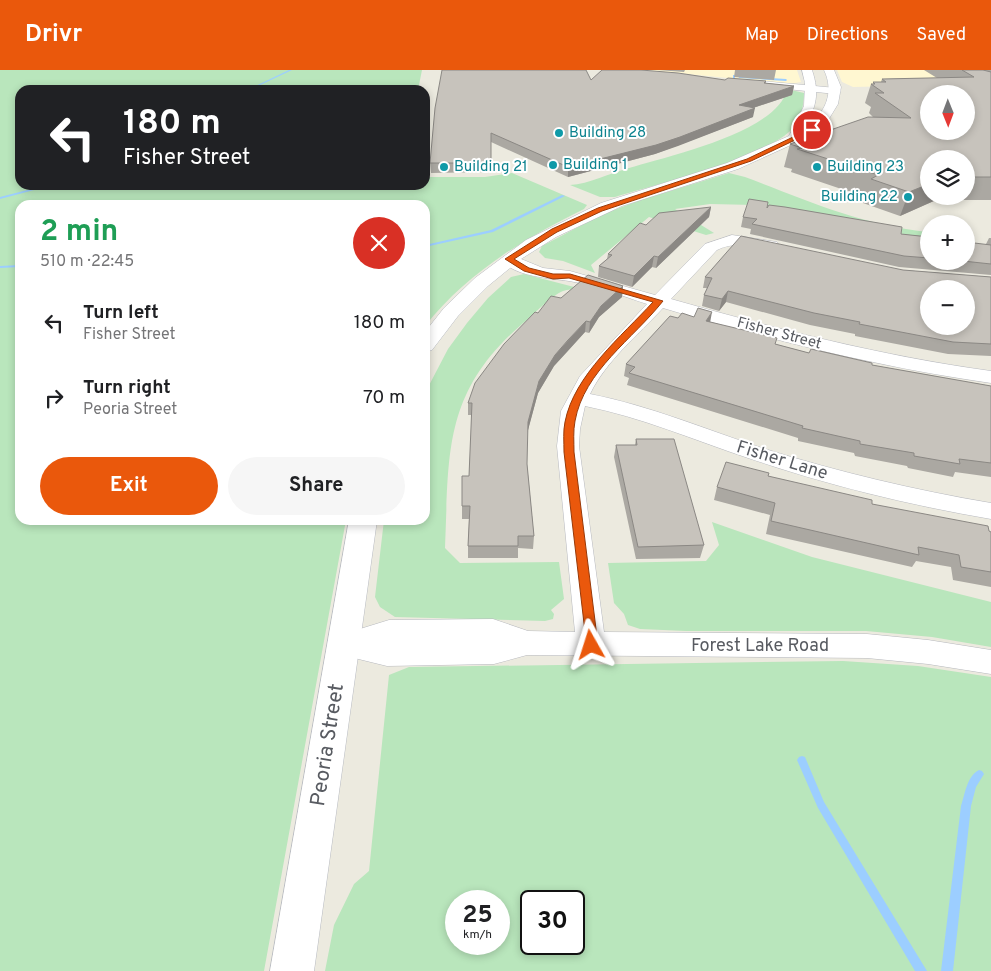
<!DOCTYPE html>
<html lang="en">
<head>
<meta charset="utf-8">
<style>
  :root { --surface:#fff; --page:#f6f6f6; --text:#202124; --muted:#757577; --accent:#ea580c }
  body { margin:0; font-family:Overpass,sans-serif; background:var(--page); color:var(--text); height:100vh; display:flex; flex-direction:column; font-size:19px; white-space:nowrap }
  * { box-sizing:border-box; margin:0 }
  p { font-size:16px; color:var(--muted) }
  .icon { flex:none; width:28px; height:28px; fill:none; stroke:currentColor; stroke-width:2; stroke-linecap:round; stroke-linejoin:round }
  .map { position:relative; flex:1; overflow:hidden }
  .details { position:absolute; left:15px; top:130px; width:415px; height:325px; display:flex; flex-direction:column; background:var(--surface); border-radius:15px; box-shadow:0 2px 8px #0003 }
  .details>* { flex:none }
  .banner { position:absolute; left:15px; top:15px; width:415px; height:105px; border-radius:15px; box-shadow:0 2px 8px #0003; background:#202124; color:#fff; overflow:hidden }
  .needle { width:32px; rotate:179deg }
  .tools { position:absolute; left:920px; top:15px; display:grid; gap:10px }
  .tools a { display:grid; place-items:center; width:55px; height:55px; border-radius:50%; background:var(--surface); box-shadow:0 2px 8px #0003; font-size:25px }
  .speed { position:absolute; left:445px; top:820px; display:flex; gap:10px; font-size:25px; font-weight:700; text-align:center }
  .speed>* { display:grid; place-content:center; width:65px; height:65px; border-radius:50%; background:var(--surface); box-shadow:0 2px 8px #0003; line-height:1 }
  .speed small { font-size:12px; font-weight:400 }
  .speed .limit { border:2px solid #111; border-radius:8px; background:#fff; color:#111 }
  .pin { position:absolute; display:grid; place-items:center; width:42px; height:42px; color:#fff; margin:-21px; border:2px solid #fff; border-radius:50%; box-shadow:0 1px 5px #0007 }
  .me { position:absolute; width:55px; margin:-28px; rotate:354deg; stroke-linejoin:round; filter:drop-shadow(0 0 4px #0008) }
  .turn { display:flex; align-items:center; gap:18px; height:105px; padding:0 25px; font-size:22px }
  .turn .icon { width:65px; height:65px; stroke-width:2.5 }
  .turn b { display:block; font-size:35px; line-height:42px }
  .round { display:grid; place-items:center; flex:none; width:52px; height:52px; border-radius:26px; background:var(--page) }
  .summary { display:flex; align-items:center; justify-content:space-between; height:85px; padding:0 25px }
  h1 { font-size:30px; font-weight:700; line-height:38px; color:#1e9e55 }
  .button { display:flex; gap:10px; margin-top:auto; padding:10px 25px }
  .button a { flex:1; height:58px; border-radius:30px; background:var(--accent); color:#fff; font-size:20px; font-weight:700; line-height:58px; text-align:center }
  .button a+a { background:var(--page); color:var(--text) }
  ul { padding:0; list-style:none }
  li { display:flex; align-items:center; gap:15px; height:75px; padding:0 25px }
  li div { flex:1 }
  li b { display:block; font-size:19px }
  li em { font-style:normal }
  header { display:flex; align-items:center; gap:30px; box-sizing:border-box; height:70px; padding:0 25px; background:var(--accent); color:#fff }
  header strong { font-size:24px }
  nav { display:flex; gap:28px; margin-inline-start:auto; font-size:18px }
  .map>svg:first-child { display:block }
  .commercial { fill:#fff7d1 }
  .green { fill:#b9e6bc; fill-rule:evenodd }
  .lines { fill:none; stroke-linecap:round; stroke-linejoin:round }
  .stream { fill:#9cceff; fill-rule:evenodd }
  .street-casing { stroke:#b7b9bf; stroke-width:1 }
  .secondary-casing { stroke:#b8bbc2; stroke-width:1 }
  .street { fill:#fff; fill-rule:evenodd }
  .secondary { fill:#fff; fill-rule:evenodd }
  .wall { fill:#aba8a2; fill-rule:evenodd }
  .shaded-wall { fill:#8b8884 }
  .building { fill:#c7c3bc; stroke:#8b8884; fill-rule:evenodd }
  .route { fill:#ea580c; stroke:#983908 }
  .culture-dot { fill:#0f9aa8; stroke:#fff; stroke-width:2 }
  .labels { text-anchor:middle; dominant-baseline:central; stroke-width:4; stroke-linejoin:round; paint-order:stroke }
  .far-culture-label { font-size:15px; fill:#0d838f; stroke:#fff; text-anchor:start }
  .far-street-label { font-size:15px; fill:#585b61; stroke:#fff }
  .street-label { font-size:18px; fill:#585b61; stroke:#fff }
  .near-street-label { font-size:21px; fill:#585b61; stroke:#fff }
</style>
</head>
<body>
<header>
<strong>Drivr</strong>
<nav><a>Map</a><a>Directions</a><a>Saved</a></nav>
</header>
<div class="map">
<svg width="991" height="901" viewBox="0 0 991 901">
  <rect width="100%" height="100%" fill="#eceadf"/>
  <path class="commercial" d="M645,0H797L801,12L790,14Z
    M837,0H959L984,14L853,17L842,12Z"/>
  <path class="green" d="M0,0H422L418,20H20V115H425V107H485L512,103L587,135L584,139C523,169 467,203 425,256V135H20V450H346L264,901H0Z
    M787,19L804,23C804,35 801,49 793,58C767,88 656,114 615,127H600L570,115C589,114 610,103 629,98C665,87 779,62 787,19Z
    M729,103L745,107C804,129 860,155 929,162V169L754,135L710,134L675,139L714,163L706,165L649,147L591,195L595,203L563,191L545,188L539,182L542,176L603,144L641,130Z
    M524,204L578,218C573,220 568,219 563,221C552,225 531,247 521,255C443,323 449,383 445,478L460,493L559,492L564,529L551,540L554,544L553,549L545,551L395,547L380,537L375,527L384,450H425V323L448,279L467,253L488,228L511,207Z
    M712,452L812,487L991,532V577L932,567L866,561H686L640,559L628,555L624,544L614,533L608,493L706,491L719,475Z
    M843,591L918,596L991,607V901H325L334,855L354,814L369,801L389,605L409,597ZM499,831V874H456V831ZM574,831V874H531V831Z"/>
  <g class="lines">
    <path class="stream" d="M289,0H292L250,20H247Z
      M733,5H735V8H733Z
      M738,6L786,9L787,10L786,11L739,8Z
      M47,115H53L0,129V127Z
      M562,125L565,126L493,162L425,177V175L491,160Z
      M20,195V197L0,198V196Z
      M802,686L805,687L824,732L927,901H915L818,738L797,690L799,687Z
      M979,700L982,701L984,704L976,717L971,736L953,901H941L961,736C965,724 967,706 979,700Z"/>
    <g class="street-casing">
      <path id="street" d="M761,11L836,18L841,21L836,24L757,16V12Z
        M732,165L777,172L779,175L771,180C753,176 734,171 717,180L671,229C776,259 882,286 991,301V313C879,297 771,270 663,238C638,265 606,291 590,324C651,336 707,360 765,379C839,402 914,420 991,433V449C909,435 827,415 748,388C694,370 641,347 585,336L580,359L579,376L604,562L867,564L928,570L991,580V604L928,594L867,588L527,585L494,594L387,596L334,583L329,575L334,567L389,550L493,549L528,561L575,562L557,376L561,341L580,306L647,234C622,226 595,215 569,211C550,208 513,207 501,189L509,184L543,198L570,201L655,225L705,174Z"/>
    </g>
    <g class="secondary-casing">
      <path id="secondary" d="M802,0H812C820,24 816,36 805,58C825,44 835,23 824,0H834L841,17L838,34L827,52L813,65L738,99L622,136L556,167L521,189L488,216L458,246L432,280L425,282V262L444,238L475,208L526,170L601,133L727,93L789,66L804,36L805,13Z
        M349,450H377L314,901H270Z"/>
    </g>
    <use href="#street" class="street"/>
    <use href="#secondary" class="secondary"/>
  </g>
  <path class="wall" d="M657,0H685L684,2Z
    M735,0H776L774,10L734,7Z
    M924,0H991V130H936L900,146L863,133L865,127L791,102L792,99L784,97L790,74L874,48L869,43L871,37L865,33L871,14H873V12H881L882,9L937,8ZM929,89H966V126H929Z
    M591,10L766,11V13L794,16L792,25L753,38V47L655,84L568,107L491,72V102L431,103L430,93Z
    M711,137L709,147L656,198L652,197L632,217L598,207L599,196L607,189L608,184L646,155Z
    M767,138L901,164L929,167V191H966L986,174L989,168H991V205L899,197L750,164L751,159L741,157L743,147Z
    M903,200L991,207V286L948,284L855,266V264L810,255L726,232L719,241L702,236L704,225L707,218H703L705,207Z
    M623,216L622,227L599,247L589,263L585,262L567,282L554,296L538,323L527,363V394L534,466L533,479L518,478V488H468V476L469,449H462V436L469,406L472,345H468V333L538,243Z
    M678,248L710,252L775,274L809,283L872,295L991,316V407L955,402L953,407L908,398L907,396L855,386L854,383L798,371V368L627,315L629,308L624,306L626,294Z
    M636,369L704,475L700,488L636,489L614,387L616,375H635Z
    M768,406L872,434L991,462V517L953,510L951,497L916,491L912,497L766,464L770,445L714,430L717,417Z"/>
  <path class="shaded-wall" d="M794,16L792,25L738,43L739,35Z
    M755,38L753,47L678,76L655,84L568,107V97Z
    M929,114V126H938L936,130L900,146L909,122Z
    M711,137L709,147L656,198L658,187Z
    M654,186L652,197L632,217L634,206Z
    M623,216L622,227L599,247L589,263L590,252L601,236Z
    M728,221L726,232L719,241L722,229Z
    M712,242L710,253L706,251Z
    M586,251L585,262L554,296L538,323L527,364L528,352L539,311L555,285Z"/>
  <path class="building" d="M442,0H586L591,10L602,0H641L678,3L725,10L728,8L766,11L764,13L794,16L739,35L755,38L680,67L656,75L568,97L491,63V93H430L435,38Z
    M962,0H983L991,2V107H966V89H929V114L909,122L871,109L878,105L797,79L802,78L790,74L868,47L911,48L875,23H884L871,14H875L873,12H886L882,9L974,7ZM929,24H966V61H929Z
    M749,129L768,132L767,138L769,135L785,137L902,157L901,164L929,167V188L904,186L752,154L757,149L743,147Z
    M711,137L658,187L654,186L634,206L599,196L612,185L608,184L640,153L646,155L659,143Z
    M741,166L903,200L991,207V274L953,272L859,254L860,252L814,243L728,221L722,229L704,225L712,208L705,207ZM929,219H966V256H929Z
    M966,172L991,175V194L963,191H966Z
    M588,205L623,216L601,236L590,252L586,251L568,270L555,285L539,311L528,352L527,394L534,466H518V476H468L470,436H462V406H469L472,333H468L475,313L504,274L535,242L538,243L551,226L561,228Z
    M698,238L712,242L706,251L777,268L775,274L809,283L811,279L872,293V295L991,316V393L959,389L960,394L914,386V383L860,374V371L802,358L803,356L629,303L635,297L626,294L670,246L678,248L682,243L694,247Z
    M636,369H674L704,475L638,477L616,375H637Z
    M726,392L769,403L768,406L872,430V434L988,456L989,461L991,462V502L961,497L959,485L918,477L919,485L771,451L775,433L717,417Z"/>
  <path class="route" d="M812,58L814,61L751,91L602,141L557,162L514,189L529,198L553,204H570L663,231C633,269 584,301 575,351C573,361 574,372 574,382L598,575L591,581L587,579L564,382C564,372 563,361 565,352C574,305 622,266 653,232L569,208L553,209L524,201L505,189L552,159L598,138L747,89Z"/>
  <g class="culture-dot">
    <circle cx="559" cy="63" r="5"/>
    <circle cx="553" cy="95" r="5"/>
    <circle cx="444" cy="97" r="5"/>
    <circle cx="817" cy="97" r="5"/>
    <circle cx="908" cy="127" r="5"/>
  </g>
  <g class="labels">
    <g class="far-culture-label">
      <text x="569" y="63">Building 28</text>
      <text x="563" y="95">Building 1</text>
      <text x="454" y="97">Building 21</text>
      <text x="827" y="97">Building 23</text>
      <text x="898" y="127" text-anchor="end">Building 22</text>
    </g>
    <g class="far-street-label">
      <text transform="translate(779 264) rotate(15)">Fisher Street</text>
    </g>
    <g class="street-label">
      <text transform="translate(782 391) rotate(17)">Fisher Lane</text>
      <text x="760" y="576">Forest Lake Road</text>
    </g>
    <g class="near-street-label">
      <text transform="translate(328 675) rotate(-81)">Peoria Street</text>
    </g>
  </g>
</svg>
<div class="tools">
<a><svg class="needle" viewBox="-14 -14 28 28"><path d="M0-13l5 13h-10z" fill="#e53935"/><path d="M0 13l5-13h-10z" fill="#757577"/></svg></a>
<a><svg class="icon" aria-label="layers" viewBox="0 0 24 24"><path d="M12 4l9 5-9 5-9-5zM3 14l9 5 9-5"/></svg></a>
<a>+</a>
<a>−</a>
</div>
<div class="speed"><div>25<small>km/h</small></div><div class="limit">30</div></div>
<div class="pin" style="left:812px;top:60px;background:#d93025"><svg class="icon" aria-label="arrive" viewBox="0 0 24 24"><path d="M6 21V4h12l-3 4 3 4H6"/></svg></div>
<svg class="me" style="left:591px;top:575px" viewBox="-20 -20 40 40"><path d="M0-17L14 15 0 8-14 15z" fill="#ea580c" stroke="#fff" stroke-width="4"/></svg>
<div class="banner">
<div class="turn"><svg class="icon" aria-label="left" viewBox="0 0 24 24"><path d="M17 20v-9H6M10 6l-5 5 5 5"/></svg><div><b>180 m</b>Fisher Street</div></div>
</div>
<section class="details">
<div class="summary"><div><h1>2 min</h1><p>510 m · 22:45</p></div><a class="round" style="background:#d93025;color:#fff"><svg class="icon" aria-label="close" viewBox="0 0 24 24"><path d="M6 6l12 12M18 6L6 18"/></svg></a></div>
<ul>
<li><svg class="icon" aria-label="left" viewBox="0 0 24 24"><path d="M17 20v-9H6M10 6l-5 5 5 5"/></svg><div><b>Turn left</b><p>Fisher Street</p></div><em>180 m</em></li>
<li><svg class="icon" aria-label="right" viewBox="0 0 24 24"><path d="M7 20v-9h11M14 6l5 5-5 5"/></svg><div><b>Turn right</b><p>Peoria Street</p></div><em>70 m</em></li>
</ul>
<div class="button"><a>Exit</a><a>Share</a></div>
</section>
</div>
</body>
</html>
